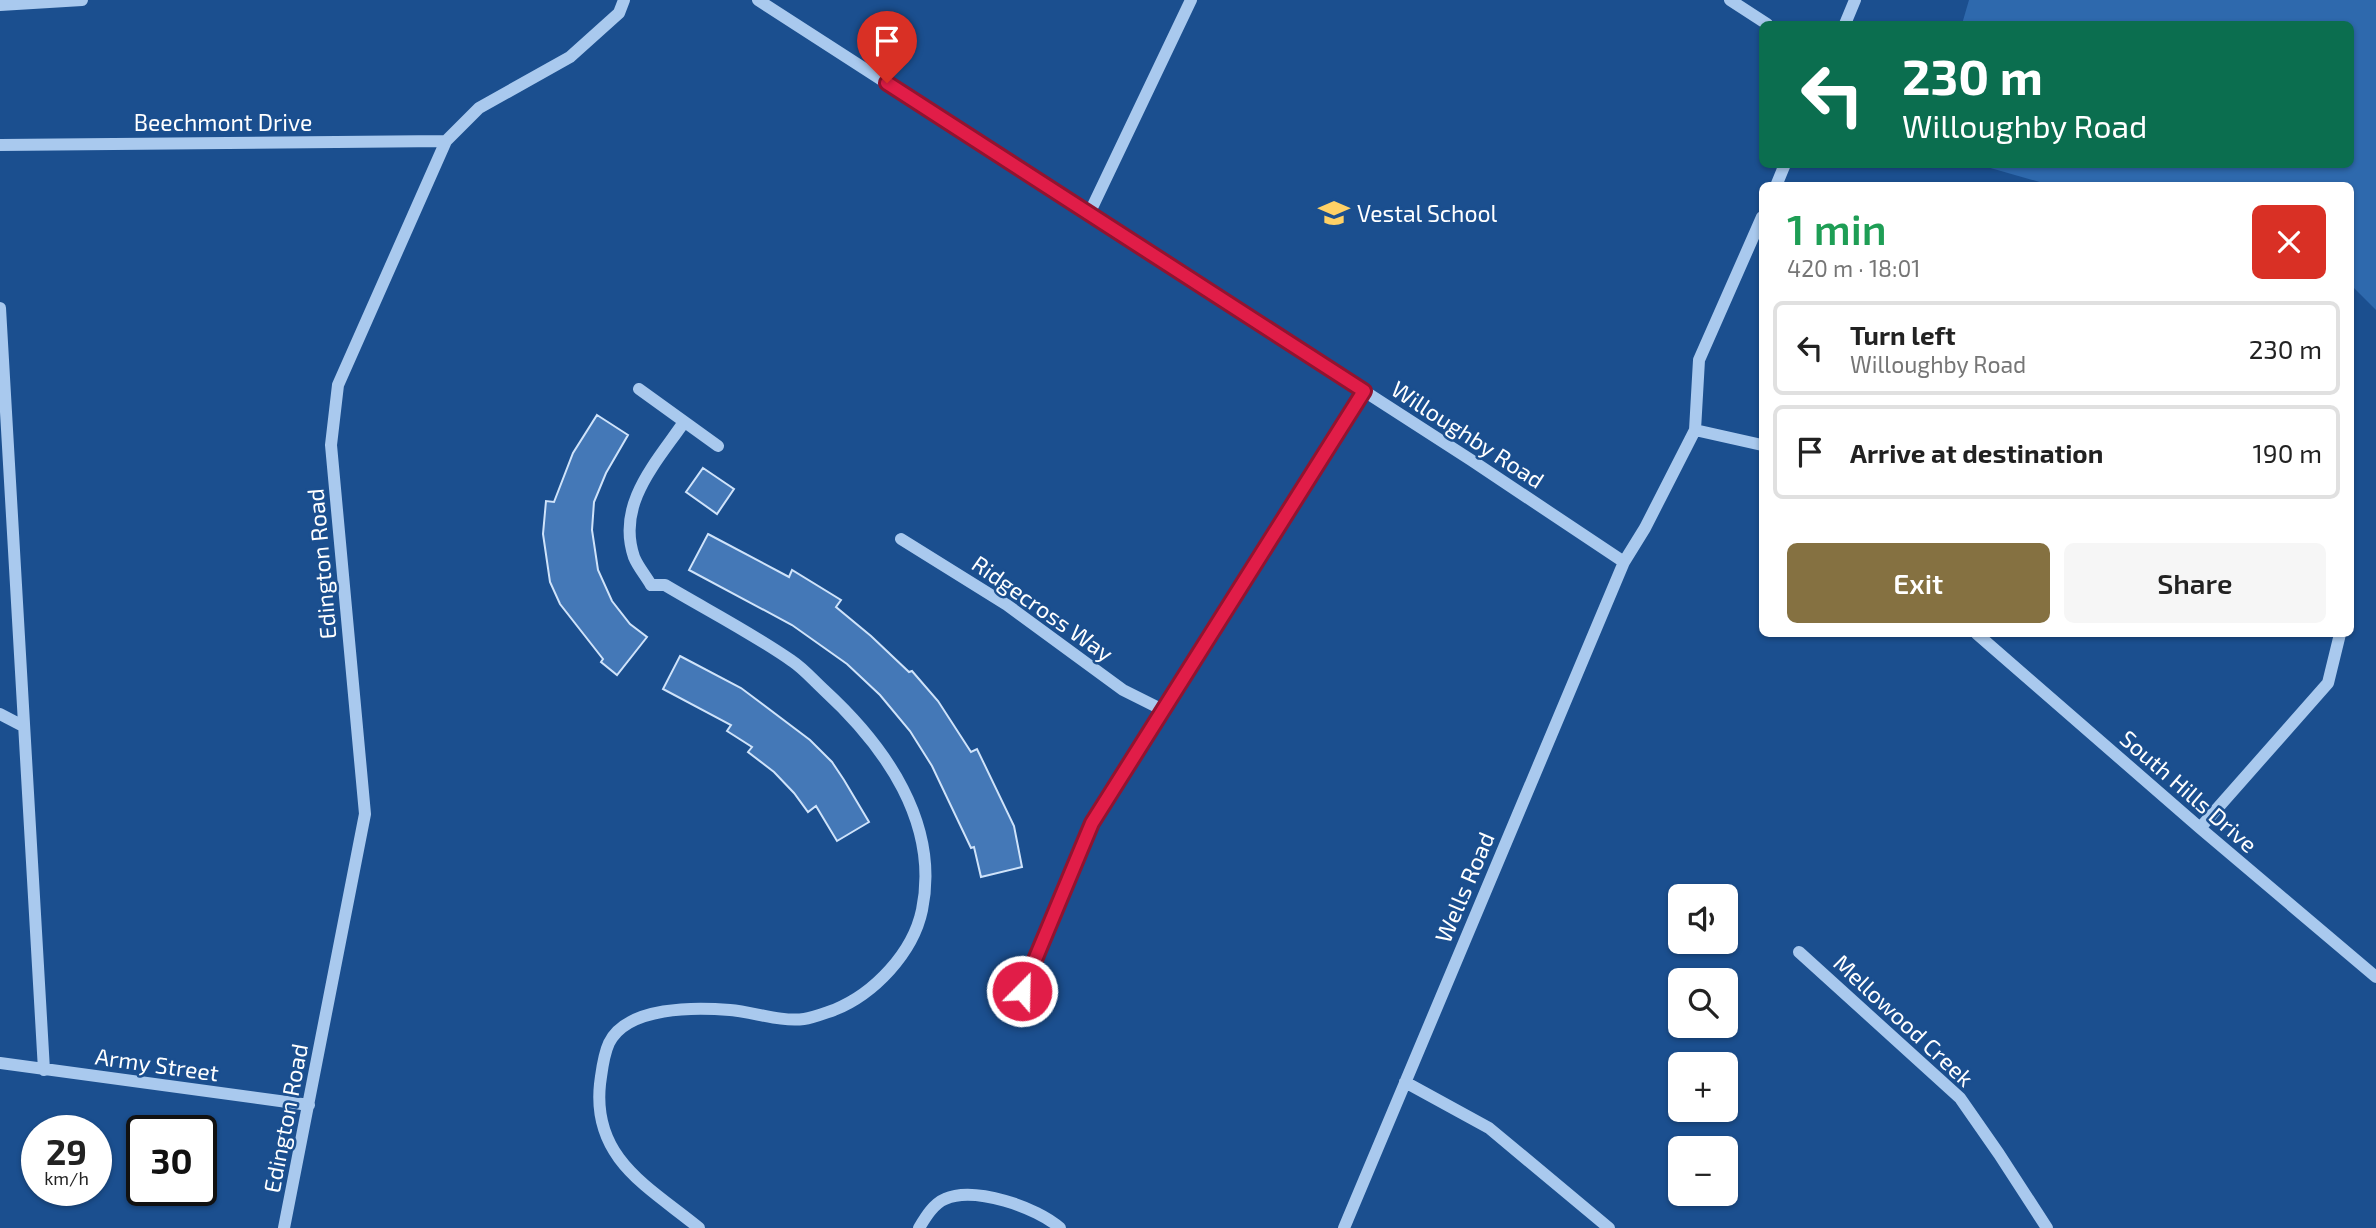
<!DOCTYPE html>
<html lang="en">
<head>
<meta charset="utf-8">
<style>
  :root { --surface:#fff; --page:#f6f6f6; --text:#222; --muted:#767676; --line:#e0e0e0; --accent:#857141 }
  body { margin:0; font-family:"Exo 2",sans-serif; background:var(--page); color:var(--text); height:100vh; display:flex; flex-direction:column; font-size:26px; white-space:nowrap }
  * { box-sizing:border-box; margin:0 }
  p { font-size:23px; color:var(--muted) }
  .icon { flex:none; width:38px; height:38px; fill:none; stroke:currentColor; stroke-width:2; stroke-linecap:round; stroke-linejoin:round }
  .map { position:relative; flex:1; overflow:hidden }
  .details { position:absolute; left:1759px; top:182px; width:595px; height:455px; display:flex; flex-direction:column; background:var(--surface); border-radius:10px; box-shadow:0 2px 5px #0004 }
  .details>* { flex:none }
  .top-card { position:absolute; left:1759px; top:21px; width:595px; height:147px; border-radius:10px; box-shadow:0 2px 5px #0004; background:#0b6e4f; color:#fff; overflow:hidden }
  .buttons { position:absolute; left:1668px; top:884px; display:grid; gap:14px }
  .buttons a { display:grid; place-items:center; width:70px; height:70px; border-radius:10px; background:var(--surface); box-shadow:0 2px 5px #0004; font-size:35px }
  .speed { position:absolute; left:21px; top:1115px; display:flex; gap:14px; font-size:35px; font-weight:700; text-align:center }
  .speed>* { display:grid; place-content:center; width:91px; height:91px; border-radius:50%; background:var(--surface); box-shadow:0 2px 5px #0004; line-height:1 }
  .speed small { font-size:18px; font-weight:400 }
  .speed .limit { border:4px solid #111; border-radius:10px; background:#fff; color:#111 }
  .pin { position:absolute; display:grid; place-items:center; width:60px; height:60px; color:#fff; margin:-72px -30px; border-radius:50% 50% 50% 0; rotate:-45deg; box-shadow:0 0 7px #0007 }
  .pin .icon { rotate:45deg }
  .me { position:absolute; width:77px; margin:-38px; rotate:23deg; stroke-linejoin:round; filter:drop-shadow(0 0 5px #0008) }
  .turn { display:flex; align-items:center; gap:24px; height:147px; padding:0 28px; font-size:32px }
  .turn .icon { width:91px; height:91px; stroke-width:2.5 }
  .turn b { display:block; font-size:49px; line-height:60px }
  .round { display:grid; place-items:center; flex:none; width:74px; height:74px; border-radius:10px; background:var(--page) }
  .head { display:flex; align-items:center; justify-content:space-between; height:119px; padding:0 28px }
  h1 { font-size:42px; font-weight:600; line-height:52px; color:#1e9e55 }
  .button { display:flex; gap:14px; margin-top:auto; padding:14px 28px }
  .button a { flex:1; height:80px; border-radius:10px; background:var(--accent); color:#fff; font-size:28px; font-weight:600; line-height:80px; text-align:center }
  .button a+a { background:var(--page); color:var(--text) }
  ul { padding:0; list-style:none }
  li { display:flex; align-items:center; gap:21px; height:94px; margin:0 14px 10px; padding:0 14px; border:4px solid var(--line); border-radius:10px }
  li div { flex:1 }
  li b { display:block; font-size:26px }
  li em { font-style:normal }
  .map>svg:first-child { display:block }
  .green { fill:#2e69ad }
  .building { fill:#4478b7; stroke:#cfe3fa; stroke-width:2 }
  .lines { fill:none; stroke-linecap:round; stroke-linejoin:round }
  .minor { stroke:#a9c9ee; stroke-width:12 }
  .route-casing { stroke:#92132f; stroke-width:18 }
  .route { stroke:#e11d48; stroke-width:12 }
  .labels { text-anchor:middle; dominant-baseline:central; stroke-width:5; stroke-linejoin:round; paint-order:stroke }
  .street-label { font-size:23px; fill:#fff; stroke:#1b4f8f }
  .poi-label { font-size:23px; fill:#fff; stroke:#1b4f8f; text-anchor:start }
</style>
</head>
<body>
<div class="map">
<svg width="2376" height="1228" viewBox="0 0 2376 1228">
  <rect width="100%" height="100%" fill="#1b4f8f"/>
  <path class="green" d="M1969,0H2376V310L2350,284V186L2050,185L1980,165L2350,164V24H1962Z"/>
  <path class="building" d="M597,415L628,435L606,473L594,502L592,530L598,570L612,601L630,624L647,637L617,675L601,662L603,659L560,604L550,582L543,534L546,501L554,502L573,453Z
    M703,468L734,489L717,514L686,492Z
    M708,534L789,577L792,570L841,600L836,607L871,636L909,672L912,671L938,701L971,752L977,749L1014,826L1022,867L981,877L974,847L971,848L932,766L910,731L880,695L847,664L792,625L689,570Z
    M680,656L741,688L810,740L832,762L844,780L869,822L837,841L816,806L808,812L794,793L774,772L748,752L752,747L727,731L731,725L663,689Z"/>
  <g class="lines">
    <path class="minor" d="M758,0L1471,460L1624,562
      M1730,0L1767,24
      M0,5L82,0
      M1845,24L1855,0
      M0,145L446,141
      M1776,186L1785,164
      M1089,214L1191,0
      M0,308L44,1070
      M639,389L718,446
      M684,422C656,463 616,504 634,557C638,567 646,576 651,585H665C707,610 752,633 792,661C804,669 813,680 824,690C885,746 940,823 922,910C913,953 874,994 834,1010C825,1013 813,1018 804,1019C780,1022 754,1012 730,1010C696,1007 627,1006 609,1043C603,1056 602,1070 600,1084C592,1159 649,1187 699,1228
      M1695,430L1762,445
      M901,539L1007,605L1123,690L1163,710
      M1977,634L2200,828L2376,977
      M0,714L23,726
      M2200,828L2328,683L2340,634
      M1799,952L1960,1098L1999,1154L2047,1228
      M1022,991L1092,823L1364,391
      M0,1063L309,1105
      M1405,1082L1489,1128L1609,1228
      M284,1228L365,814L331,445L338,385L446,141L479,108L570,57L619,13L624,0
      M919,1228C925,1218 933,1204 945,1199C974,1186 1037,1207 1060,1228
      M1344,1228L1624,562L1645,528L1695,430L1699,360L1762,217"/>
  </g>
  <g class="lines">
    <g class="route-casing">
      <path id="route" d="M887,83L1364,391L1092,823L1022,991"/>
    </g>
    <use href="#route" class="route"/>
  </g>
  <defs>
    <g id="school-bare" transform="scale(2.415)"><path d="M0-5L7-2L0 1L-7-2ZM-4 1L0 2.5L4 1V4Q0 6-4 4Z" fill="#ffd166" stroke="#1b4f8f" stroke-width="2.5" paint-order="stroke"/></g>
  </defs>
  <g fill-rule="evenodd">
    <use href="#school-bare" x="1334" y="213"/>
  </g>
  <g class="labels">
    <g class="street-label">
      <text x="223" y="122">Beechmont Drive</text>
      <text transform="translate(1468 434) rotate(33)">Willoughby Road</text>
      <text transform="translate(321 564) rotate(-95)">Edington Road</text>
      <text transform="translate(1043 608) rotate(35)">Ridgecross Way</text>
      <text transform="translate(2189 791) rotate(41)">South Hills Drive</text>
      <text transform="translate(1464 887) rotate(-67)">Wells Road</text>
      <text transform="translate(1904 1020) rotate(43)">Mellowood Creek</text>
      <text transform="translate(157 1064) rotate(8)">Army Street</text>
      <text transform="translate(285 1118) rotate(-79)">Edington Road</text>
    </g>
    <g class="poi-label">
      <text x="1357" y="213">Vestal School</text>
    </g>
  </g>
</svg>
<div class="buttons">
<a><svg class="icon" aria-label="sound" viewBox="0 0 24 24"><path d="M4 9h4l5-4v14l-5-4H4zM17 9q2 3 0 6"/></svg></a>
<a><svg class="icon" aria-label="search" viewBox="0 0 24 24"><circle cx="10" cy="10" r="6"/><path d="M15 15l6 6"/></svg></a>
<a>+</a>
<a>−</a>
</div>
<div class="speed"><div>29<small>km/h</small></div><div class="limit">30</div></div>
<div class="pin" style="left:887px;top:83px;background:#d93025"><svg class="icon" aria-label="arrive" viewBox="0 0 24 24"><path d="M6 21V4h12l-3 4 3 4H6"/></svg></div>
<svg class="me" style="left:1022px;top:991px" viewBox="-20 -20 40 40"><circle r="17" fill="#e11d48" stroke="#fff" stroke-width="3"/><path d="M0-11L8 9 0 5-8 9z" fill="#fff"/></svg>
<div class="top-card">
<div class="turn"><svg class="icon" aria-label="left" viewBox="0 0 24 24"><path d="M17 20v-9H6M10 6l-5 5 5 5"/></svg><div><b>230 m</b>Willoughby Road</div></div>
</div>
<section class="details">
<div class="head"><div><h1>1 min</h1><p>420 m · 18:01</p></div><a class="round" style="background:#d93025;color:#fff"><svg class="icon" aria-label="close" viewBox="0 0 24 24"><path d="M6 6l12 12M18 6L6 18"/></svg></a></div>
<ul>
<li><svg class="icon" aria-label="left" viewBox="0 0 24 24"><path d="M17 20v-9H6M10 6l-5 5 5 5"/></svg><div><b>Turn left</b><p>Willoughby Road</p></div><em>230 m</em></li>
<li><svg class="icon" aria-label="arrive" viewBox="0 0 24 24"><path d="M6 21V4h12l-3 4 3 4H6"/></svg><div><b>Arrive at destination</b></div><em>190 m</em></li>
</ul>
<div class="button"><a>Exit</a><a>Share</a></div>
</section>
</div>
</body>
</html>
